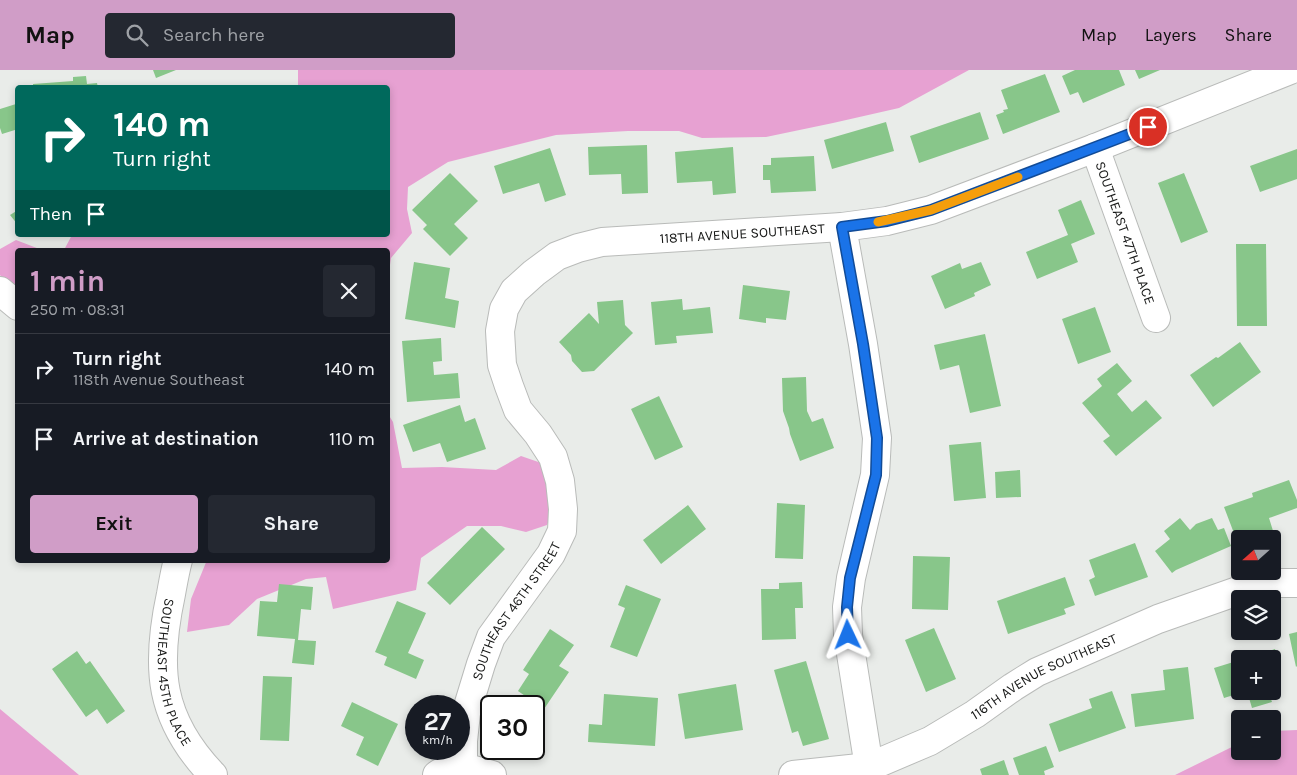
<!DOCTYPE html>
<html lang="en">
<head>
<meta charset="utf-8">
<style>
  :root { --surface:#171b24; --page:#242831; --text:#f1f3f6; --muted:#9ea1a6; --line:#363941; --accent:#d09dc7 }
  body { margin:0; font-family:Karla,sans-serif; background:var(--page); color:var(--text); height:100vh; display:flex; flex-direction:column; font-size:19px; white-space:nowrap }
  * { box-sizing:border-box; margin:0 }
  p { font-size:16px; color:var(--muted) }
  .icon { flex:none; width:28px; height:28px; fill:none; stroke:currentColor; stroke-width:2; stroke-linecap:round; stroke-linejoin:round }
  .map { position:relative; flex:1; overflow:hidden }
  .side { position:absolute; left:15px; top:178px; width:375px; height:315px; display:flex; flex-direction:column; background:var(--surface); border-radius:5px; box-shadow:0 2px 8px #0003 }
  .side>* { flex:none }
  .guide { position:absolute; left:15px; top:15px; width:375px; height:152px; border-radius:5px; box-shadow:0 2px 8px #0003; background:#00695c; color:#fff; overflow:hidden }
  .needle { width:32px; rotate:249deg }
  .fabs { position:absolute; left:1231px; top:460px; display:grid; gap:10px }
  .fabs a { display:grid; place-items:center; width:50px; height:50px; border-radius:5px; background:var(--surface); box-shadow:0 2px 8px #0003; font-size:25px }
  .speed { position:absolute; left:405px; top:625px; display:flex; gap:10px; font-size:25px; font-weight:700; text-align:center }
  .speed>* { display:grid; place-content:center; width:65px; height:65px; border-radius:50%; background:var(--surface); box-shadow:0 2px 8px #0003; line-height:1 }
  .speed small { font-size:12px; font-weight:400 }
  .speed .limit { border:2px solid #111; border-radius:8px; background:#fff; color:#111 }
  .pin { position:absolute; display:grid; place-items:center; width:42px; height:42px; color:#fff; margin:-21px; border:2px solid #fff; border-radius:50%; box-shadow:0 1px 5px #0007 }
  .me { position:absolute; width:55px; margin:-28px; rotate:358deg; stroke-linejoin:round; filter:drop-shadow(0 0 4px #0008) }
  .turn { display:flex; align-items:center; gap:18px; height:105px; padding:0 15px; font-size:22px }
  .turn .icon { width:65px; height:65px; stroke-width:2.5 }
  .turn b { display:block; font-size:35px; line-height:42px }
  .then { display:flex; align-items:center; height:48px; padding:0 15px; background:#0003; gap:10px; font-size:19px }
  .round { display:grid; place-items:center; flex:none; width:52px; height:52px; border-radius:5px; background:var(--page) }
  .head { display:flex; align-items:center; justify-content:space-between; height:85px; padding:0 15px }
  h1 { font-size:30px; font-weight:700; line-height:38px; color:var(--accent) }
  .cta { display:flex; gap:10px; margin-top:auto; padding:10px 15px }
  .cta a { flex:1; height:58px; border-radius:5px; background:var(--accent); color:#111; font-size:20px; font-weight:700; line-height:58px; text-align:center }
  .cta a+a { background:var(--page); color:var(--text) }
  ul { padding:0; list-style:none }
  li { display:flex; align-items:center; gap:15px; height:70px; padding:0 15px; border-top:1px solid var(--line) }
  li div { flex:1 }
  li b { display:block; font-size:19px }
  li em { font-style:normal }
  header { display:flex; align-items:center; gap:30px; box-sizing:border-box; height:70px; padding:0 25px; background:var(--accent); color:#111 }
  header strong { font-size:24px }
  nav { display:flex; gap:28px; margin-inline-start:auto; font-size:18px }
  .search { width:350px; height:45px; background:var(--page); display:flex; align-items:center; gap:12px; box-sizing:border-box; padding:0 18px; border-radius:5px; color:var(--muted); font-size:19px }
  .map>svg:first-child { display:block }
  .forest { fill:#e7a1d2 }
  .building { fill:#88c68a }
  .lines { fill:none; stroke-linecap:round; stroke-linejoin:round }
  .minor-casing { stroke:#b9bbb9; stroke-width:30 }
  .minor { stroke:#fff; stroke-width:28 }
  .route-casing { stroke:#114b97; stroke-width:12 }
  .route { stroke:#1a73e8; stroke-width:9 }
  .slow { stroke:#f59e0b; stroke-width:9 }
  .labels { text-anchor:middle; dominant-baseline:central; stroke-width:5; stroke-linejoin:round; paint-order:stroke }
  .street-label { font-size:14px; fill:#171817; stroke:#e9ece9 }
</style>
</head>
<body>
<header>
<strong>Map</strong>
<div class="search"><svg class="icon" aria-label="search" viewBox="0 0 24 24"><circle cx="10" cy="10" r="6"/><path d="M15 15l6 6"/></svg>Search here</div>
<nav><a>Map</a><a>Layers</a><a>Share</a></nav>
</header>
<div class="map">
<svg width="1297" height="705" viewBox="0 0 1297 705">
  <rect width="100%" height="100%" fill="#e9ece9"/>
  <path class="forest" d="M298,0H969L899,38L833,53L766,67L702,68L679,61H628L556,65L448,92L408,117L407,139L412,163L391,188L388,209V180H64L72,165L248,166L249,165H388V18L298,17Z
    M16,170L42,180H18L17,217L3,209L0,205V179Z
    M388,344L393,352L402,398L442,397L496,400L521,386L547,395L556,435L547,455L526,462L501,456H467L421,488L416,520L333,539L326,507L306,509L257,529L229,555L187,562L191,529L207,490H388Z
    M0,639L79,705H0Z
    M1297,660V705H1175L1240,673V681H1272L1273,661Z"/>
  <path class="building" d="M153,0H176L156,8Z
    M1075,0H1119L1125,15L1083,33L1078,22L1070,25L1062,6Z
    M1135,0H1160L1139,9Z
    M1045,4L1060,42L1003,64L996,45L1004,42L1003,40L1008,39L1001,20Z
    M86,6L87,14L97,13L98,18H33V14L73,11V7Z
    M16,34L18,39V59L2,64L0,58V39Z
    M980,42L989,69L919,93L910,66Z
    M886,52L894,81L832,99L824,70Z
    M647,75L648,123L622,124L621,104L589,105L588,77Z
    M733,77L736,123L713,125L712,111L677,113L675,82Z
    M550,78L566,125L545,132L539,113L503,124L494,96Z
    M1297,79V109L1260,122L1250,96Z
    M814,86L816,121L771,123L770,110H763V95H771V88Z
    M450,103L478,131L454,154L468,168L450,186L423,159L427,155L412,140Z
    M1184,103L1208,162L1181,173L1158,113Z
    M1081,130L1095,164L1071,174L1078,192L1037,209L1026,182L1068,165L1058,140Z
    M18,140V155L10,145Z
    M1236,174H1266L1267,256H1237Z
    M414,192L450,198L445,228L459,231L455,258L405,249Z
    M981,192L991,215L974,223L975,226L945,239L931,206L960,193L962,199Z
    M743,215L790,221L786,250L766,248V253L739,249Z
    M682,229L683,240L710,237L713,263L676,266L677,273L655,275L651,232Z
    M623,230L625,255L633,263L594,301L582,302L572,291L571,285L559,272L589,243L599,254L597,232Z
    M1095,237L1111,282L1078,294L1062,249Z
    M985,264L1001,336L970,343L959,295L940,300L934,275Z
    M441,268L442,291L433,292L434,305L458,303L460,328L407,332L402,271Z
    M1240,272L1261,302L1213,337L1190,305L1216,287L1218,288Z
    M1117,293L1132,311L1117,324L1132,342L1146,330L1162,348L1116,386L1103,371L1110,366L1082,333L1102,316L1097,309Z
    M806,307L807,341L812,352L823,348L834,378L800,391L790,364L789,358L783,341L782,308Z
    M659,326L683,377L655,390L631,339Z
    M460,335L465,352L475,348L486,379L447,392L440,373L413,382L403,355Z
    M981,372L986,428L954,431L949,375Z
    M1020,400L1021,427L996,428L995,402Z
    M1289,410L1297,430V438L1269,448L1274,464L1261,469H1240V479L1224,437L1253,427L1252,423Z
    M777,433L805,435L803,489L775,488Z
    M688,435L706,459L661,494L643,470Z
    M1180,448L1190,460L1196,454L1212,448L1218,460L1224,458L1231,476L1176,500L1172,503L1155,481L1170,469L1164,461Z
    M482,457L505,479L450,535L427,513Z
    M1135,473L1148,507L1095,526L1089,510L1095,507L1089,490Z
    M913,486L950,487L948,540L912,539Z
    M1065,507L1075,535L1064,539L1066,544L1008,564L997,531Z
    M802,512L803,538H795L796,569L762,570L761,519H779V513Z
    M279,514L313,517L311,540L301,539L298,570L316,571L314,595L292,593L295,569L257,566L260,531L277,532Z
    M626,515L661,529L637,587L610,577L625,538L618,535Z
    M397,531L426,543L408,583L424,590L416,609L384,595L387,587L375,582Z
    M934,558L956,609L926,622L905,570Z
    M550,559L574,575L559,596L569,602L544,639L518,621L529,604L523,600Z
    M1297,562V596L1296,597L1289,564Z
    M1275,579L1281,601L1272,603V589H1245Z
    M77,581L86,594L90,591L125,641L107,654L97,639L86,647L52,599Z
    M1240,590V623L1224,628L1214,598Z
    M806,591L829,669L803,676L798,661L792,663L774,600Z
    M1188,597L1194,649L1135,657L1131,624L1165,620L1163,600Z
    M263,606L292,607L289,671L260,670Z
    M736,614L743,660L685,669L678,624Z
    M1112,621L1126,658L1059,682L1049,654L1092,638L1089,629Z
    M1247,621H1268L1272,632L1252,638Z
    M604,624L658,628L655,676L588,672L589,654L602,655Z
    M352,632L398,654L378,696L356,685L364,667L341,656Z
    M1046,676L1054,697L1044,701L1045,705H1019L1013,688Z
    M1004,690L1009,705H982L980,699Z"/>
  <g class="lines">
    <g class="minor-casing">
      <g id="minor">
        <path id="s1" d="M1095,78L1156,248"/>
        <path d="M842,157L863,274L877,368L875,405L851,508L847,537L848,565L869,697"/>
        <path d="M0,221L18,236"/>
        <path id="s2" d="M178,490C175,501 173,513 171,524C155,598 159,649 213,705"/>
        <path id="s3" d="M463,697V671L466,643L481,594L491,567L551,484L562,461L563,439L560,411L553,387L538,364L518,340L509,316L502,295L500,261L504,239L514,221L534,203L557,186L578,178L602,172L842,157L887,151L931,140L1095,78L1290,0"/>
        <path d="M437,705L440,703L463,697L492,705"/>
        <path id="s4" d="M793,705L869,697L930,671L975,644L1013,617L1037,602L1158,549L1252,516L1276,513H1297"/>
      </g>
    </g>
    <use href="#minor" class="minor"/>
  </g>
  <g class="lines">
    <g class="route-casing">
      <path id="route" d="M848,565L847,537L850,508L876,405L877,368L863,274L842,157L887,151L931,140L1148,57"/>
    </g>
    <use href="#route" class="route"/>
    <path class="slow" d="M878,152L931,140L1018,107"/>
  </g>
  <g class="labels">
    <g class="street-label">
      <text stroke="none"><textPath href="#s3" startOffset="764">118TH AVENUE SOUTHEAST</textPath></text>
      <text stroke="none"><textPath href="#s1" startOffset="90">SOUTHEAST 47TH PLACE</textPath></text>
      <text stroke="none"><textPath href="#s3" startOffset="169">SOUTHEAST 46TH STREET</textPath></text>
      <text stroke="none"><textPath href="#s2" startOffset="115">SOUTHEAST 45TH PLACE</textPath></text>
      <text stroke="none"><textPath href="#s4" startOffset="274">116TH AVENUE SOUTHEAST</textPath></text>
    </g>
  </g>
</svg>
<div class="fabs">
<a><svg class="needle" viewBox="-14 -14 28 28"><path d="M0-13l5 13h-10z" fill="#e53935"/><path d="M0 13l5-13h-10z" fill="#9ea1a6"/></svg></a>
<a><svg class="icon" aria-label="layers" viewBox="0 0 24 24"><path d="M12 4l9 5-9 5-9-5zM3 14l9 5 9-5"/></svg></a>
<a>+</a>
<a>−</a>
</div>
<div class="speed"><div>27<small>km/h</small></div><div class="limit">30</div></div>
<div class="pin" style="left:1148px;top:57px;background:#d93025"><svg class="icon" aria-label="arrive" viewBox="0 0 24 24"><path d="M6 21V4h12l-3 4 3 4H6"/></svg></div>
<svg class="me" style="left:848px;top:565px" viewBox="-20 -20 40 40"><path d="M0-17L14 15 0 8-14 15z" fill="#1a73e8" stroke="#fff" stroke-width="4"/></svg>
<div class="guide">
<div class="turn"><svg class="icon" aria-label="right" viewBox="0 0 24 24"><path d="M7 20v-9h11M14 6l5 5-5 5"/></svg><div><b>140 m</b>Turn right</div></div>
<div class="then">Then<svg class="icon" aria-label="arrive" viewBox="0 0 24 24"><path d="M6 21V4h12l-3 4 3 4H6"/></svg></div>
</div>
<section class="side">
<div class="head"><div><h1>1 min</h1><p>250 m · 08:31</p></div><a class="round"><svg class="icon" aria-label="close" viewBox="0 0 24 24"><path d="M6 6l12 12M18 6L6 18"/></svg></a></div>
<ul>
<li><svg class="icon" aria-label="right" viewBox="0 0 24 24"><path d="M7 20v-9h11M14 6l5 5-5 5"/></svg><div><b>Turn right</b><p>118th Avenue Southeast</p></div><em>140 m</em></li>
<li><svg class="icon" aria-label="arrive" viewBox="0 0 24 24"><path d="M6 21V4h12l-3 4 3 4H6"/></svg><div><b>Arrive at destination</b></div><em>110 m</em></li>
</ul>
<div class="cta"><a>Exit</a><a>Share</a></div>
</section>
</div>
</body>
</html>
